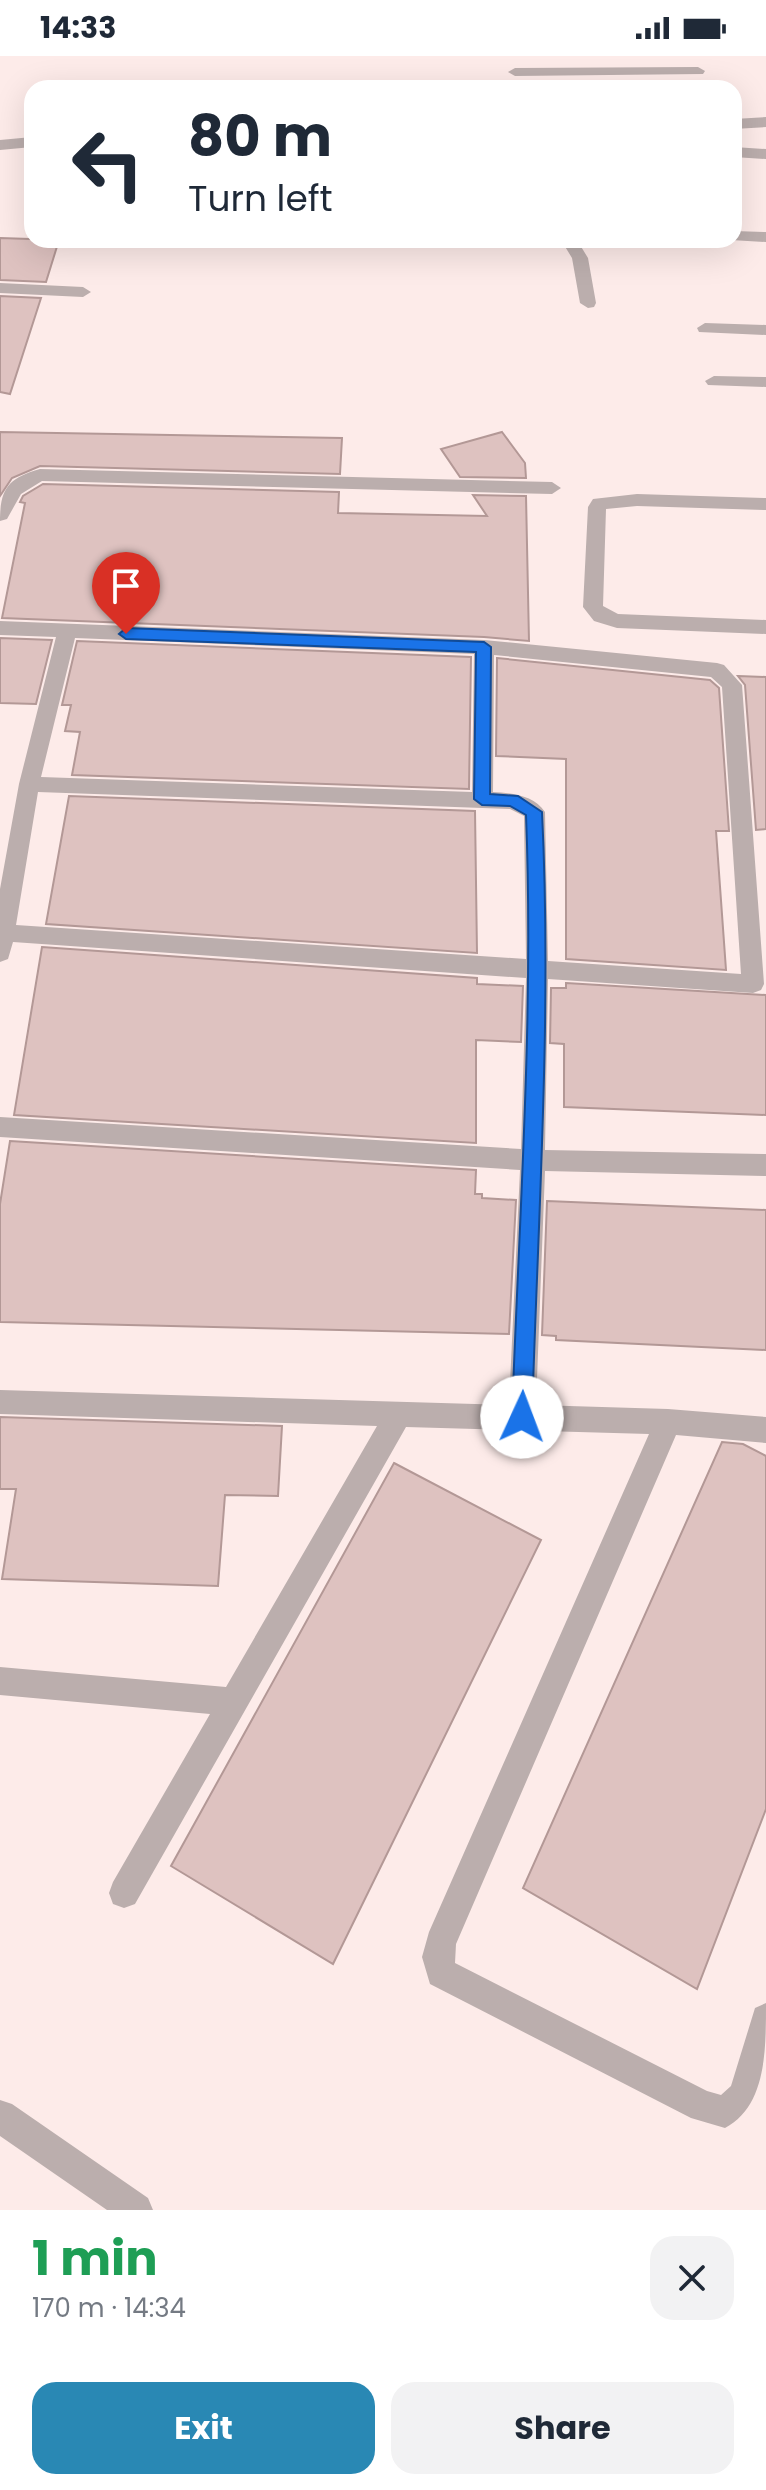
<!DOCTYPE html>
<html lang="en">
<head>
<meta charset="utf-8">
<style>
  :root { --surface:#fff; --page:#f2f2f3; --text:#1f2937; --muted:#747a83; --accent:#2988b4 }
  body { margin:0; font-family:Poppins,sans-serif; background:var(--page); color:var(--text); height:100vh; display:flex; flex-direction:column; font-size:30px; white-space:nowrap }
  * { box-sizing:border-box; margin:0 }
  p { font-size:26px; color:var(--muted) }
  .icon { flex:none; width:44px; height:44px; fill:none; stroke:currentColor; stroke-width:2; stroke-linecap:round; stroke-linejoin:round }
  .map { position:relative; height:2154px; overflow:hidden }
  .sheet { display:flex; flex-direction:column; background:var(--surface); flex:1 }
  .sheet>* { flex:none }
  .top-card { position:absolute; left:24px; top:24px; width:718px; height:168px; border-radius:24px; box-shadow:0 8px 32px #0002; background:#fff; color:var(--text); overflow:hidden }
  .pin { position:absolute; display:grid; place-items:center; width:68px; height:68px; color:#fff; margin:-82px -34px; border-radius:50% 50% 50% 0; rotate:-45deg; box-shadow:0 0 8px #0007 }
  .pin .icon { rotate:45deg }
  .me { position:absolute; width:88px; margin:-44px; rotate:2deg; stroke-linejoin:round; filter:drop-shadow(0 0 6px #0008) }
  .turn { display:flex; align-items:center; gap:28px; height:168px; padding:0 32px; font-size:36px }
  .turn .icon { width:104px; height:104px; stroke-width:2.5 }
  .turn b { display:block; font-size:56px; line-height:68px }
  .round { display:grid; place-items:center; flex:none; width:84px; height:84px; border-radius:24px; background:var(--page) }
  .summary { display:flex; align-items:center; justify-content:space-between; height:136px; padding:0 32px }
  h1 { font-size:48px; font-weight:700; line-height:60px; color:#1e9e55 }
  .cta { display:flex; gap:16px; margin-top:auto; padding:16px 32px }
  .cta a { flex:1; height:92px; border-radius:24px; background:var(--accent); color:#fff; font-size:32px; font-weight:700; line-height:92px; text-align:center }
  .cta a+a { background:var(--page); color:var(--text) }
  .status { display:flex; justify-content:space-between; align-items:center; height:56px; padding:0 40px; background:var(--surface); direction:ltr }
  .status svg { height:22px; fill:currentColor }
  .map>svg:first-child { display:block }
  .building { fill:#dec2c0; stroke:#b39896; stroke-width:2 }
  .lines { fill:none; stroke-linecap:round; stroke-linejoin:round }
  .street { fill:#bbaead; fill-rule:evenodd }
  .route { fill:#1a73e8; stroke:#114b97; stroke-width:2 }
</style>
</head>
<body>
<div class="status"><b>14:33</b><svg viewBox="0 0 49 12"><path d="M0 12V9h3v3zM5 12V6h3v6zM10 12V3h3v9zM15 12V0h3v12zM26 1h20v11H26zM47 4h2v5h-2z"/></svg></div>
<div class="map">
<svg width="766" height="2154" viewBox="0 0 766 2154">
  <rect width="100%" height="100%" fill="#fdebe9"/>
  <path class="building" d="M0,182L59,184L46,226L0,224Z
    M0,240L41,242L10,338L0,336Z
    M0,376L342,382L340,418L40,410L12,422L0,440Z
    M502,376L525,407L526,422L460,421L441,393Z
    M43,428L339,436L338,457L487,460L473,439L526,440L529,585L484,581L2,562L25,447L20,446L23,440Z
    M0,582L52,584L36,648L0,647Z
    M77,585L471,601L469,733L72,719L80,676L65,675L71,649H62Z
    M497,602L710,624L719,632L729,775H716L726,914L566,903V703L496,700Z
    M738,620L766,621V773L756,774L745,629Z
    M69,740L475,755L477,897L46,868Z
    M42,891L477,922V928L523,930L521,986L476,984V1087L14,1059Z
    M566,927L766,939V1059L564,1051V988L550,987L551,932H566Z
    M10,1085L476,1114L475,1138H482V1142L516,1144L509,1278L0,1266V1148Z
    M547,1145L766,1154V1294L556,1284V1280L542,1279Z
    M0,1361L282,1370L278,1440L225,1439L218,1530L2,1523L16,1433H0Z
    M722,1386L743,1388L766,1400V1753L697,1933L523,1832Z
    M394,1407L541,1484L333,1908L171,1810Z"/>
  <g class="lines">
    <path class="street" d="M698,11L705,15L703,18L515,20L508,16L515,12Z
      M766,61V71L734,73V63Z
      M32,81V91L0,94V84Z
      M734,91L766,93V103L734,101Z
      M734,175L766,176V186L731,184H734Z
      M561,184H577L588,202L596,247L594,251L588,252L580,247L572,202Z
      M0,227L83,231L91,236L83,241L0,237Z
      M705,267L766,269V279L699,276L697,272Z
      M714,320L766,321V331L708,329L705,325Z
      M40,413L552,426L561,432L552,438L42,425L21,438L7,463L0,465C0,433 8,422 40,413Z
      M637,438L766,442V454L637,450L606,453L603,550L618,558L766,564V578L617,572L594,565L583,551L588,451L593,443Z
      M0,565L484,584L717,607L724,609L742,629L764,928L761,934L753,937L548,923L545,1094L766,1098V1120L545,1115L536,1349L668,1353L766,1361V1387L676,1379L456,1888L455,1907L707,2035L721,2039L731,2030L755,1952L766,1947C766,1996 766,2050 725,2072L691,2062L430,1928L422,1901L429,1876L649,1378L406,1371L135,1848L124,1852L113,1848L109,1837L113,1826L210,1658L0,1639V1611L226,1631L377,1370L0,1358V1334L509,1349L520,1114L0,1081V1061L521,1093L526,922L13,886L8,903L0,906V833L19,728L56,581L0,579ZM75,582L474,598L472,736L41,721ZM494,599L711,621L722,631L741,918L548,905L545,756C534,739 511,737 493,736ZM38,736L510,753L524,760L526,903L16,869Z
      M0,2044L12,2048L148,2142L153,2154H107L0,2080Z"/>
  </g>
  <path class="route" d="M126,572L484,586L491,591L490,738L518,740L542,756C552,957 538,1160 532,1361L529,1368L522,1371L515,1368L512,1361C519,1161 534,959 526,759L510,750L482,749L474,743L476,596L126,583L119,578Z"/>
</svg>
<div class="pin" style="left:126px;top:578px;background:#d93025"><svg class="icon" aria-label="arrive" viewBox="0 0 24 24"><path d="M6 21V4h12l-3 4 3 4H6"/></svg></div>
<svg class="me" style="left:522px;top:1361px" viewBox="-20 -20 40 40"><circle r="19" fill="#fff"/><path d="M0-13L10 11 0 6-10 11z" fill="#1a73e8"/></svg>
<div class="top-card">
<div class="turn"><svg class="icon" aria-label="left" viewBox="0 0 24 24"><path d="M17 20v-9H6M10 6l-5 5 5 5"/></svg><div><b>80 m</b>Turn left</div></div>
</div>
</div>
<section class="sheet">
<div class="summary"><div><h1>1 min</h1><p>170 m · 14:34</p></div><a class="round"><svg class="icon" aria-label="close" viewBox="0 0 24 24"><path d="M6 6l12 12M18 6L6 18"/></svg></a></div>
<div class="cta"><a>Exit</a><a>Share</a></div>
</section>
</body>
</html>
